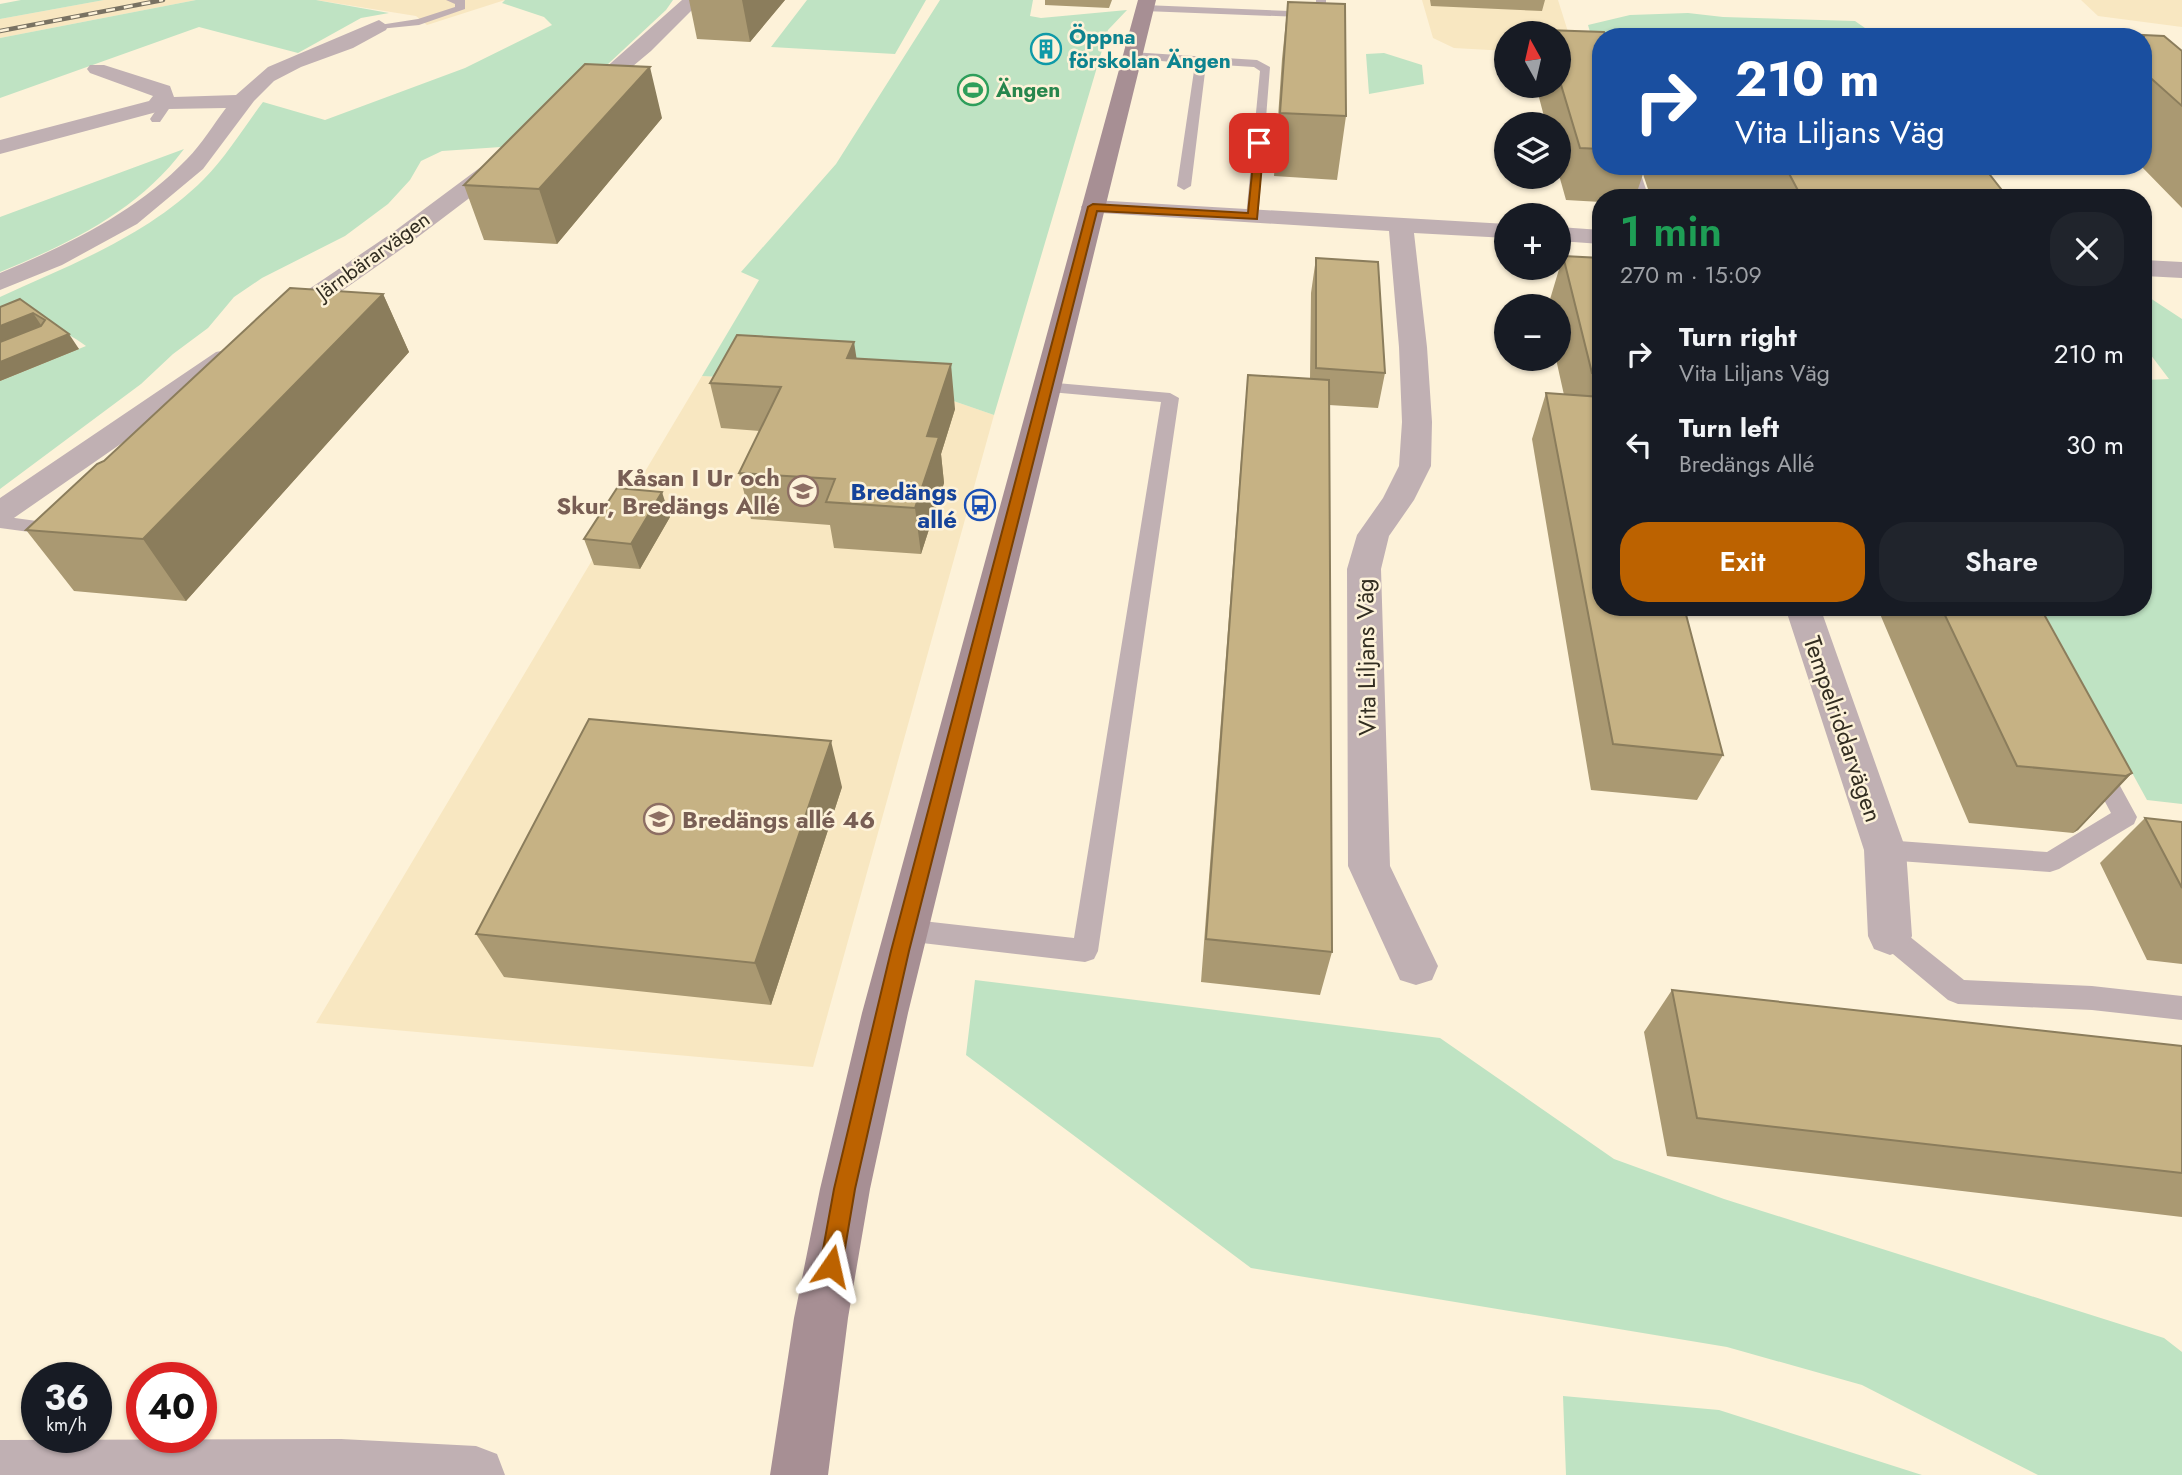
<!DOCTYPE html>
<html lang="en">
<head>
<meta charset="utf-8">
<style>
  :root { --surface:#171b24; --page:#20242c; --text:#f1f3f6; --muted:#9ea1a6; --accent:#bc6200 }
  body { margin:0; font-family:Jost,sans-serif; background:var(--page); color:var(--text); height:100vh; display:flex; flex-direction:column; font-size:26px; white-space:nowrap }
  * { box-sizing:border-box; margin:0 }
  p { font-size:23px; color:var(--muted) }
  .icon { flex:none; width:38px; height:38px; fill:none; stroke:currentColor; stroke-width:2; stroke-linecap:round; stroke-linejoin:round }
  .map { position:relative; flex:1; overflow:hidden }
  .details { position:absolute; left:1592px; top:189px; width:560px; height:427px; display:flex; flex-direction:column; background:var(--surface); border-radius:28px; box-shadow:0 2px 5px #0004 }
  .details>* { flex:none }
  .banner { position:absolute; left:1592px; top:28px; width:560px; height:147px; border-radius:28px; box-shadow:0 2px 5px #0004; background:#1a4fa0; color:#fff; overflow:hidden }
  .needle { width:46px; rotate:352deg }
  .tools { position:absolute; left:1494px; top:21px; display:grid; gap:14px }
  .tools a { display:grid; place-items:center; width:77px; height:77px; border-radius:50%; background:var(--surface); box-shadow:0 2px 5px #0004; font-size:35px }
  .speed { position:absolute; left:21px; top:1362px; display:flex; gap:14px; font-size:35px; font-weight:700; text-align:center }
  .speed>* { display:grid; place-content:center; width:91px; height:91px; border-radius:50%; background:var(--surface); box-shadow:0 2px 5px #0004; line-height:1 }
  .speed small { font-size:18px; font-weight:400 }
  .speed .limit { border:10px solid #d22; background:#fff; color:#111 }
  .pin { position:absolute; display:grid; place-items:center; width:60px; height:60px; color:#fff; margin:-30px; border-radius:14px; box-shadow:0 4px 10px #0006 }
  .me { position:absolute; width:77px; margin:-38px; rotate:11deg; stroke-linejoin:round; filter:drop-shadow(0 0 5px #0008) }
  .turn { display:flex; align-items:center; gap:24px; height:147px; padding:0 28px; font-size:32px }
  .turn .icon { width:91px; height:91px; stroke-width:2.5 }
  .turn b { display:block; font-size:49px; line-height:60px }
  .round { display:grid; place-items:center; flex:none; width:74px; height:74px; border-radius:28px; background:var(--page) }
  .overview { display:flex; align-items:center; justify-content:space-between; height:119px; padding:0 28px }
  h1 { font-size:42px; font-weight:600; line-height:52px; color:#1e9e55 }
  .button { display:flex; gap:14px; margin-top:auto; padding:14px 28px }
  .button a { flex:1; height:80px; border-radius:28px; background:var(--accent); color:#fff; font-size:28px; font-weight:600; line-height:80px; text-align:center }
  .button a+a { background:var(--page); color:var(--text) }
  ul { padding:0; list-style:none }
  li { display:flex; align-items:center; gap:21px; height:91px; padding:0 28px }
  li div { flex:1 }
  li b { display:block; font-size:26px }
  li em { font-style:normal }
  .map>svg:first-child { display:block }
  .built { fill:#f8e7c1 }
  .green { fill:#bfe3c3 }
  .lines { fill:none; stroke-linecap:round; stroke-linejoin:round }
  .lane { fill:#c0b0b3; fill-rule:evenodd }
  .street { fill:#c0b0b3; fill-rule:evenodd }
  .secondary { fill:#a78f94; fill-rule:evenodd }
  .rail-casing { stroke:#797262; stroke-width:4.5 }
  .rail { stroke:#fdf2d9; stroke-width:2.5; stroke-dasharray:9; stroke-linecap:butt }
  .wall { fill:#aa9972 }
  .shaded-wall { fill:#8b7d5c }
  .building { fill:#c6b284; stroke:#8b7d5c; stroke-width:2 }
  .route { fill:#bc6200; stroke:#7a4000; stroke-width:2 }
  .labels { text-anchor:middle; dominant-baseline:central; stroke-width:5; stroke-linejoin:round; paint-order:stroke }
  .far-culture-label { font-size:21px; font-weight:bold; fill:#0d838f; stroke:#fdf2d9; text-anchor:start }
  .far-leisure-label { font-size:21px; font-weight:bold; fill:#27864d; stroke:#fdf2d9; text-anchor:start }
  .far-street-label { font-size:21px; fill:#322d21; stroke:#fdf2d9 }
  .education-label { font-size:24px; font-weight:bold; fill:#785e54; stroke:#fdf2d9; text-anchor:end }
  .transit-label { font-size:24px; font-weight:bold; fill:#164399; stroke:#fdf2d9; text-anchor:end }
  .street-label { font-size:24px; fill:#322d21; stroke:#fdf2d9 }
</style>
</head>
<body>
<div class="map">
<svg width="2182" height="1475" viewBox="0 0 2182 1475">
  <rect width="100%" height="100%" fill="#fdf2d9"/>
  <path class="built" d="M104,0H196L0,38V19Z
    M316,0H505L427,25L416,16Z
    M1422,0H1558L1575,54L1559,33H1507V51L1454,48L1433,38Z
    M2081,0H2182V27L2098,16Z
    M702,376L916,388L994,415L813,1067L316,1023Z"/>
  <path class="green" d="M21,0H104L0,19V4Z
    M196,0H316L389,13L361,18L298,53L199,27L0,98V38Z
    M505,0H673L666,10L579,91L501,147L442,151L421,161L410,180L388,204L345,236L262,278L234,297L208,328L173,354L141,384L0,489V381L86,346C55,323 37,324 0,325V297C72,264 147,236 204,179C226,157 244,127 263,102L325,120L465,68L552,25L544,17L502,3Z
    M807,0H926L895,54L771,47Z
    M940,0H1033L1030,16L1041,18L1127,10L1108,30L994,415L916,388L702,376L759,280L741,272L836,164Z
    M1688,13L1723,17L1855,21L1865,28L2123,37H1601L1597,56L1588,25L1630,15Z
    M1384,53L1422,65L1424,84L1369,94L1366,54Z
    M184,149C138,211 70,243 0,272V217Z
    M2144,297L2150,298L2182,319V804L2147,800L2041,607H2144V380L2169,379L2144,346Z
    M975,980L1440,1038L1614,1159L1724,1199L2164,1338L2182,1352V1475H2038L1862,1385L1727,1347L1251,1268L966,1055Z
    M1563,1396L1719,1410L1922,1475H1566Z"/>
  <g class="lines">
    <path class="lane" d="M446,0H465V9L419,25L379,29L373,26L418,19L455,7V4Z
      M1316,0H1326V18L1144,11L1139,8L1144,5L1316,12Z
      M1131,52L1257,60L1270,67L1258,220L1246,217L1260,71L1254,67L1206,64L1191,186L1184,190L1177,186L1195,64L1127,58V54Z
      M163,100L173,103L160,122H152L150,119Z
      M1624,166H1638L1649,198H1635Z
      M1045,382L1170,393L1179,398L1098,951L1094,959L1085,962L905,941L896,938L892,930L896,922L905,919L1074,938L1161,402L1039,391L1036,387L1039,383Z
      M0,516L59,524L69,530L59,536L0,528Z
      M2099,759L2107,762L2137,817L2134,824L2059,869L2050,872L1885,860L1876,857L1873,850L1876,843L1885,840L2047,852L2111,813L2087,768L2091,762Z
      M1890,925L1899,928L1964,980L2092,986L2182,996V1020L2092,1010L1958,1004L1948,1000L1881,944L1877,936L1881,928Z"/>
    <path class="street" d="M682,0H702L651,51L590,102H576L573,98L576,94Z
      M379,20L388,26L386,30L353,48L301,67L274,81L254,101L203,169L137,224L62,265L0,290V273C68,245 136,212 187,159C202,144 213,125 226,108L168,109L0,154V140L149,101L153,96L90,73L87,69L90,65H104L170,86L174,97L236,95L268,67Z
      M509,150L520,157L517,162L410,243L292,326H272L268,320L272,314L392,233L501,152Z
      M1093,200L1507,224V238L1414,233L1427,347L1432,422L1431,466L1414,500L1389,536L1381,569L1390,866L1438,966L1432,980L1416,985L1400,980L1348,866L1347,569L1357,535L1383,498L1399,466L1402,422L1399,347L1389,231L1085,212L1081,207L1085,202Z
      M1559,227L1601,230V244L1559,241Z
      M2144,260L2182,262V278L2144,276Z
      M226,350L236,352L240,358L236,364L11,520L0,523V498L216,352Z
      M1785,607H1820L1906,850L1912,936L1906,949L1890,955L1874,949L1868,936L1864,850Z
      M341,1439L476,1446L497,1454L505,1475H0V1440Z"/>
    <path class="secondary" d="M1138,0H1156L908,1013L870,1189L848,1318L828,1475H770L794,1318L820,1189L862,1013Z"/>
    <g class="rail-casing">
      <path id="rail" d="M0,31L163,0"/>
    </g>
    <use href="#rail" class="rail"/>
  </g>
  <path class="wall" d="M689,0H785L750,42L697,39Z
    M1045,0H1112L1109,8L1045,5Z
    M1430,0H1545L1542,11L1431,6Z
    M1288,2L1346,116L1337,180L1274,176L1282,59Z
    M1545,30L1601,37V166H1983L2008,198H1651L1643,174L1635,198H1601V202L1566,200L1559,175V124H1546L1536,86H1559V33H1544Z
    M2101,33L2164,36L2182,51V208L2141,166H2144V37H2099Z
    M662,118L557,244L484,240L464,185Z
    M1563,256L1601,258V607L1723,755L1697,800L1591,790L1532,439L1546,393L1564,395L1556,359H1559V306H1548Z
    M1316,258L1385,373L1378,408L1329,405L1332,952L1320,995L1201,982L1244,420L1248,375L1310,379L1311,293Z
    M383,294L409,352L186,601L74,591L26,530L104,461Z
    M20,299L79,349L0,381V307Z
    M857,358L955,409L941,454L944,483L921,554L834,548L830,525L751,519L739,473L760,431L721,428L710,383Z
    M670,517L640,569L594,565L584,539Z
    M1877,607H2040L2132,773L2078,830L2073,833L1969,823Z
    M842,787L771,1005L504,977L476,934Z
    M2145,818L2182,822V964L2147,960L2100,863Z
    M1672,990L2182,1046V1217L1667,1156L1644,1032Z"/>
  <path class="shaded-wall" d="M742,0H785L750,42Z
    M650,67L662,118L557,244L539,189Z
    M383,294L409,352L186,601L143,539Z
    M33,313L43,328L0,345V326Z
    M69,334L79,349L0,381V362Z
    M854,342L861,387L847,358Z
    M951,364L955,409L941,454L944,483L921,554L915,508L927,436Z
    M662,492L670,517L640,569L631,544Z
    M831,741L842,787L771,1005L755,963Z
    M2132,773L2078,830L2073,833L2126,776Z"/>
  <path class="building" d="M1288,2L1345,4L1346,116L1280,113Z
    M1545,30L1604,32L1606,37H1601V149L1580,148L1559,78V33H1546Z
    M2101,33L2164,36L2182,51V106L2144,72V37H2105Z
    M585,64L650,67L539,189L464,185Z
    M1785,166H1983L2008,198H1802Z
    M1563,256L1601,258V374L1592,373Z
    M1316,258L1378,262L1385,373L1316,368Z
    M290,288L383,294L143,539L26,530L97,464L104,461Z
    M20,299L69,334L0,362V342L41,326L45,320L33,313L0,326V307Z
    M737,335L854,342L847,358L951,364L927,436L939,437L915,508L826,502L835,479L739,473L781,387L710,383Z
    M1248,375L1329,380L1332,952L1206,939Z
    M1546,393L1601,397V607H1684L1723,755L1613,744Z
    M617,488L662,492L631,544L584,539Z
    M1941,607H2040L2132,773L2126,776L2017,766Z
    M589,719L831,741L755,963L476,934Z
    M2145,818L2182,822V888Z
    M1672,990L2182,1046V1173L1697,1118Z"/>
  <path class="route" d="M1259,140L1264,143L1257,219L1097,211L909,951L855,1189L842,1266L838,1274L831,1277L823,1274L820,1266L834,1189L891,951L1088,207L1093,204L1248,213L1255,143Z"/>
  <defs>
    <g id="building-ring" transform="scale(1.575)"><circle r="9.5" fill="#fdf2d9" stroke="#0f9aa8" stroke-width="1.5"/><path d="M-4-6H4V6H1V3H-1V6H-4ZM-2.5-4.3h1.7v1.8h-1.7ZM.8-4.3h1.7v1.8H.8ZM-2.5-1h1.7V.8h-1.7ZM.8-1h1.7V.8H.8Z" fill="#0f9aa8"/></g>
    <g id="stadium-ring" transform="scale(1.575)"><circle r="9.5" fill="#fdf2d9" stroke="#2e9e5b" stroke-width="1.5"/><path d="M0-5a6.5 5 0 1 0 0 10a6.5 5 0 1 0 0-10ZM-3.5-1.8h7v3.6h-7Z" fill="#2e9e5b"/></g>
    <g id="school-ring" transform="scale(1.575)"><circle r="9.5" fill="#fdf2d9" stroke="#8d6e63" stroke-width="1.5"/><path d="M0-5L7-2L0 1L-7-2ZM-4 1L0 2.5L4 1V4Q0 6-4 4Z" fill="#8d6e63"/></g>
    <g id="bus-ring" transform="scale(1.575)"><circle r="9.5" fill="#fdf2d9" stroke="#1a4fb4" stroke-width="1.5"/><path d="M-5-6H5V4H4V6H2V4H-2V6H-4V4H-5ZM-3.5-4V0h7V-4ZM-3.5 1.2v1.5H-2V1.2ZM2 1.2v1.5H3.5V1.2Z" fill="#1a4fb4"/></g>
  </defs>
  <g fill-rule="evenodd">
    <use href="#building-ring" x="1046" y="49"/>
    <use href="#stadium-ring" x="973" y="90"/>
    <use href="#school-ring" x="803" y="491"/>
    <use href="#bus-ring" x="980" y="505"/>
    <use href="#school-ring" x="659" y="819"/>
  </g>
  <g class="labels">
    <g class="far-culture-label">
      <text x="1069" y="37">Öppna<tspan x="1069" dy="24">förskolan Ängen</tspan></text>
    </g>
    <g class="far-leisure-label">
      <text x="996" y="90">Ängen</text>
    </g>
    <g class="far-street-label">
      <text transform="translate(373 256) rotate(-36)">Järnbärarvägen</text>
    </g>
    <g class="education-label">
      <text x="780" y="477">Kåsan I Ur och<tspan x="780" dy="28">Skur, Bredängs Allé</tspan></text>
      <text x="682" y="819" text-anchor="start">Bredängs allé 46</text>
    </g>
    <g class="transit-label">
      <text x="957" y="491">Bredängs<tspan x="957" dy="28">allé</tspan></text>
    </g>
    <g class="street-label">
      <text transform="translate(1366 657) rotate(-91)">Vita Liljans Väg</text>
      <text transform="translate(1843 729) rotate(71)">Tempelriddarvägen</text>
    </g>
  </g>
</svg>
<div class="tools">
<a><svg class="needle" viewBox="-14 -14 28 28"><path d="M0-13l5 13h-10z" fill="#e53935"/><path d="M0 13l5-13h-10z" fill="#9ea1a6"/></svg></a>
<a><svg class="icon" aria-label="layers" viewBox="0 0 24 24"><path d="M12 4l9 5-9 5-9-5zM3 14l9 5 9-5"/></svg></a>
<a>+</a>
<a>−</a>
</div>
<div class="speed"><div>36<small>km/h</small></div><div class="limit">40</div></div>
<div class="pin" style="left:1259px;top:143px;background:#d93025"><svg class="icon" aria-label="arrive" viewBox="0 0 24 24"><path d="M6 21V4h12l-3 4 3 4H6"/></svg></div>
<svg class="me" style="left:831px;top:1266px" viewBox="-20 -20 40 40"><path d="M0-17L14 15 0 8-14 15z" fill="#bc6200" stroke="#fff" stroke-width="4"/></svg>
<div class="banner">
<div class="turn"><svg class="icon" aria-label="right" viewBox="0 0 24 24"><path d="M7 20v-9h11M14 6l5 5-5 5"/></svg><div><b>210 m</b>Vita Liljans Väg</div></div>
</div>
<section class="details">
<div class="overview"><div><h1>1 min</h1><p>270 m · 15:09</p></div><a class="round"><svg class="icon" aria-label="close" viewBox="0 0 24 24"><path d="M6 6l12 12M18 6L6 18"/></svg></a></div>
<ul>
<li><svg class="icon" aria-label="right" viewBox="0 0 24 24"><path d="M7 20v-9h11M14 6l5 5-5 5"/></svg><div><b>Turn right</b><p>Vita Liljans Väg</p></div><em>210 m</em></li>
<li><svg class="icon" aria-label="left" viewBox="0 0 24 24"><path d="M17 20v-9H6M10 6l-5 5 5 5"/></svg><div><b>Turn left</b><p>Bredängs Allé</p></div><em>30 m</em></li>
</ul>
<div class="button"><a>Exit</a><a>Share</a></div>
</section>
</div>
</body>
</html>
